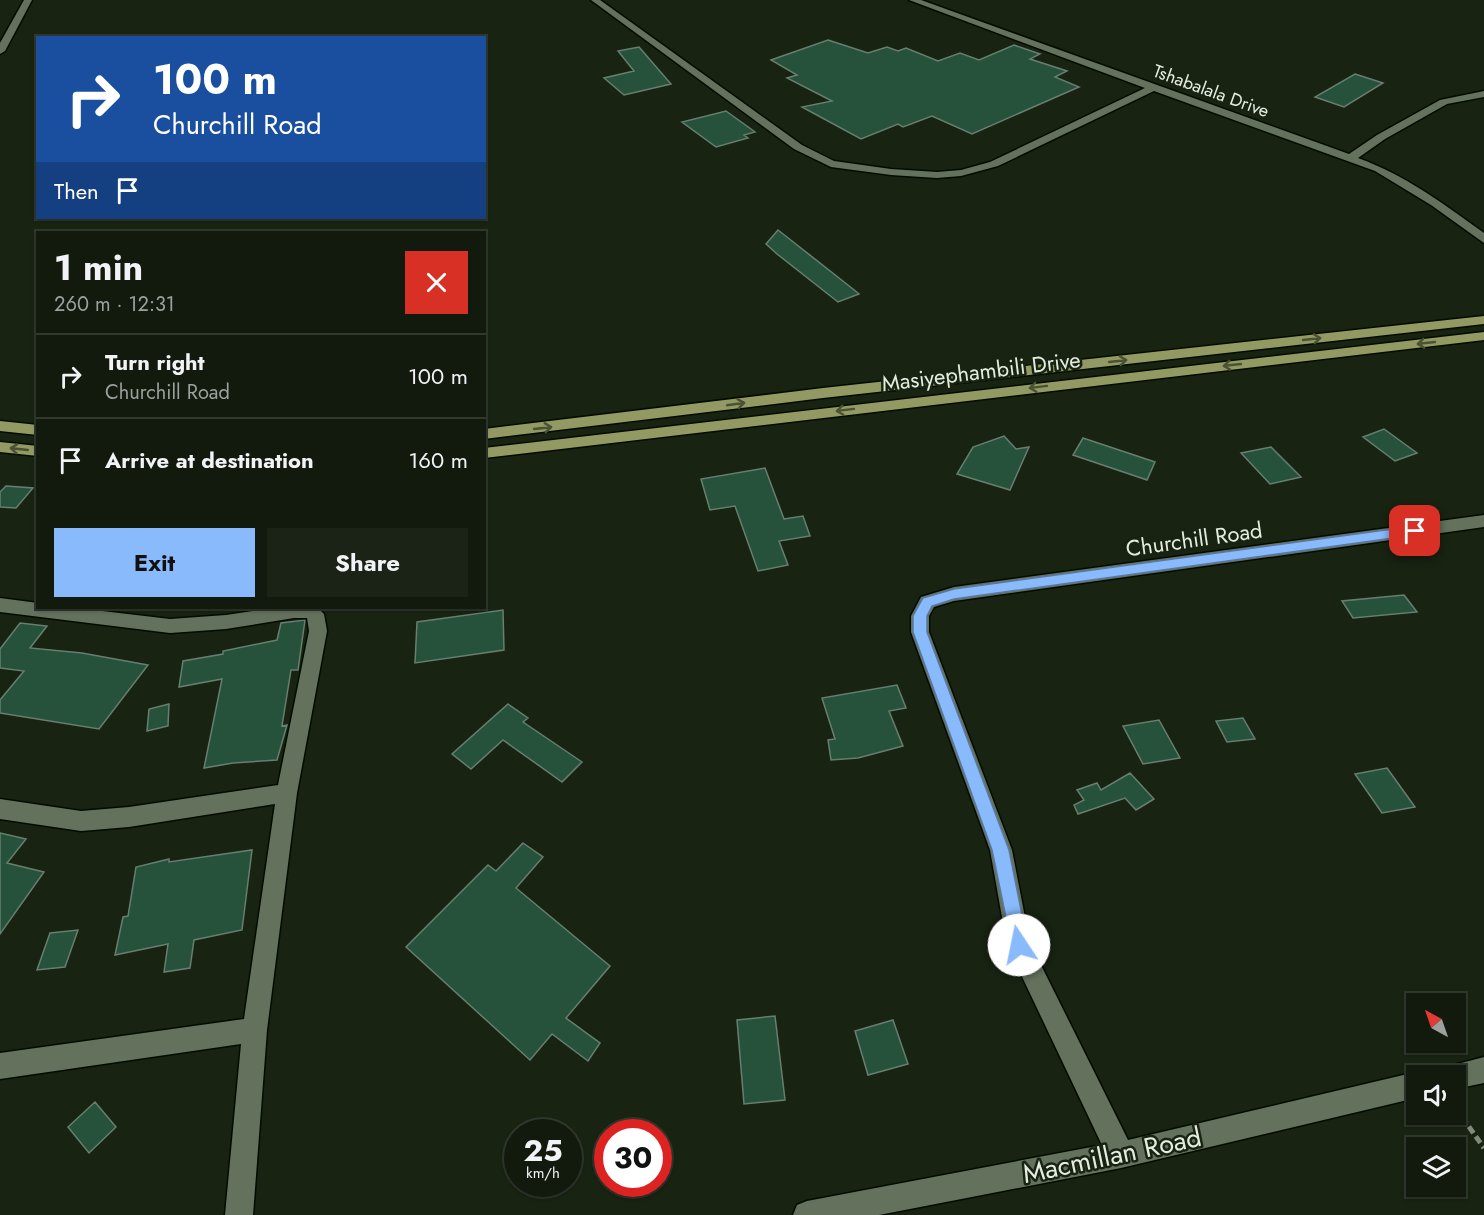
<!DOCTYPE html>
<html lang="en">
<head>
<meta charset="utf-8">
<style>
  :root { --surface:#121a0e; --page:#1b2317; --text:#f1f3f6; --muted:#9ca19e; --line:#31382e; --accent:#89bafc }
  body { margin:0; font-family:Jost,sans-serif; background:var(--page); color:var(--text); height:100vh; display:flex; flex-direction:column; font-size:22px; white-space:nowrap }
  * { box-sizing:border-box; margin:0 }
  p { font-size:20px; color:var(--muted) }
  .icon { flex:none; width:33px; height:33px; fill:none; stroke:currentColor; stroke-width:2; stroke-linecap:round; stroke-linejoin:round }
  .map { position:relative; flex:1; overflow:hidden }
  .details { position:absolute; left:36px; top:231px; width:450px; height:378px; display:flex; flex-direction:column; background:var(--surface); border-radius:0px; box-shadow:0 2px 4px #0004,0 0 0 2px var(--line) }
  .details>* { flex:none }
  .top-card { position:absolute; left:36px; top:36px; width:450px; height:183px; border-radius:0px; box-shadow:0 2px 4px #0004,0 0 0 2px var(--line); background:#1a4fa0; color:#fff; overflow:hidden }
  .needle { width:39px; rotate:320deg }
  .tools { position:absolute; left:1406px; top:993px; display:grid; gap:12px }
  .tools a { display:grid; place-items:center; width:60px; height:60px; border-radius:0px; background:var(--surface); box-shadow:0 2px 4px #0004,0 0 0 2px var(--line); font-size:30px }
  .speed { position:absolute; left:504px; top:1119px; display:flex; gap:12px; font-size:30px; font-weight:700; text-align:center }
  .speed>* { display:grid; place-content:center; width:78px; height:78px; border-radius:50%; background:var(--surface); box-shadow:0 2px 4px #0004,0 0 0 2px var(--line); line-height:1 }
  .speed small { font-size:15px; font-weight:400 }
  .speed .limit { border:9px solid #d22; background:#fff; color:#111 }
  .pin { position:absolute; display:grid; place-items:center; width:51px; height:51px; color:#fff; margin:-26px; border-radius:12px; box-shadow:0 3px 9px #0006 }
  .me { position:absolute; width:66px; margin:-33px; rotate:349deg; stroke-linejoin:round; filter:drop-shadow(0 0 4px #0008) }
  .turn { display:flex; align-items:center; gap:21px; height:126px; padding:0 18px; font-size:27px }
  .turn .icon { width:78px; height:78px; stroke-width:2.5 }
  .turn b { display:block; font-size:42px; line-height:51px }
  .then { display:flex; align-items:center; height:57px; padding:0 18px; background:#0003; gap:12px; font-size:22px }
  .round { display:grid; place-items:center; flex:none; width:63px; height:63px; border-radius:0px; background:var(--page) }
  .head { display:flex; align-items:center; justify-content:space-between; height:102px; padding:0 18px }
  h1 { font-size:36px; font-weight:700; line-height:45px }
  .cta { display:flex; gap:12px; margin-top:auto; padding:12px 18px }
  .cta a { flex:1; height:69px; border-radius:0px; background:var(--accent); color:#111; font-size:24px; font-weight:700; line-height:69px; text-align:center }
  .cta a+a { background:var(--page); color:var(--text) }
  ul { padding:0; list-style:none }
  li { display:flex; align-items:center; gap:18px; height:84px; padding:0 18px; border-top:2px solid var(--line) }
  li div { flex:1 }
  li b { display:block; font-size:22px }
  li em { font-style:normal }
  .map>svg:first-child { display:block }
  .building { fill:#26523b; stroke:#677e70; stroke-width:1.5 }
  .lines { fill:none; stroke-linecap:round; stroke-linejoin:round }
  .minor-casing { stroke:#040c01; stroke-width:3 }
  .major-casing { stroke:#040c01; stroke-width:3 }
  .path { stroke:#80897b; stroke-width:5; stroke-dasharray:8 4; stroke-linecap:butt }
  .minor { fill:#64715c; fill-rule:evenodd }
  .major { fill:#939962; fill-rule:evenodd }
  .oneway { stroke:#495232 }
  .route { fill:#89bafc; stroke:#5979a4; stroke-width:1.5 }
  .labels { text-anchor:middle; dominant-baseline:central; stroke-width:5; stroke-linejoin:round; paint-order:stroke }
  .far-street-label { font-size:18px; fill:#e5ede1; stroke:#182312 }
  .street-label { font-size:22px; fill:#e5ede1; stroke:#182312 }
  .near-street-label { font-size:27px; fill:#e5ede1; stroke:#182312 }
</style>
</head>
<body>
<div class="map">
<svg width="1484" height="1215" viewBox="0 0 1484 1215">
  <rect width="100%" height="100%" fill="#182312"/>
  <path class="building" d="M828,40L868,53L887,47L898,51L906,48L938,61L960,53L979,60L1014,45L1040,54L1030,59L1067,71L1055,77L1079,87L972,134L932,116L903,127L898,124L861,139L802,107L832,101L787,78L797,75L771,60Z
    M639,47L671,84L624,95L604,78L634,71L618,51Z
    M1355,74L1383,83L1344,107L1315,97Z
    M726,111L755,132L744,135L748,138L716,147L682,122Z
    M778,230L853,289L859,294L838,302L777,254L766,244Z
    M1384,429L1417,453L1395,461L1363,437Z
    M1004,436L1016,449L1029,447L1010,490L957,474L973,447Z
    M1083,438L1155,462L1147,480L1073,455Z
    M1271,447L1301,477L1270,484L1241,453Z
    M765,468L784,519L803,516L810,536L779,541L788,565L758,571L735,506L710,510L701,479Z
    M6,486L33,488L16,508L0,507V492Z
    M1404,595L1417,612L1353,618L1342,601Z
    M503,610L504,650L415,663L417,622Z
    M305,620L298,670H291L282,726L287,725L277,760L233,763L204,768L222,679L179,687L183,661L223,654V651L277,640L281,623Z
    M20,623L47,626L30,648L82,653L148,665L99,729L0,713V700L24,671L0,668V649Z
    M897,685L906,708L889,711L903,746L858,758L831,760L828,740L835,739L822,698Z
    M169,704L168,726L147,731L149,709Z
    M508,704L528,718L523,722L582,762L562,782L503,740L471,769L452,754Z
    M1243,718L1255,739L1227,742L1216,721Z
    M1159,720L1180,758L1143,764L1123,726Z
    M1387,768L1415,807L1382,813L1355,774Z
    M1130,773L1154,799L1136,810L1125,798L1078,814L1074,805L1084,800L1077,790L1097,783L1101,790Z
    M0,833L26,839L7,863L44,872L0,934Z
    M523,843L543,857L516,888L610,966L566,1018L600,1043L588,1061L552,1034L530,1060L406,947L488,865L496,871Z
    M252,850L242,930L194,940L190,968L164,972L168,944L115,955L123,917L128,916L136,867L169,859V862Z
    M78,930L65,967L37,970L50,933Z
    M775,1016L785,1100L744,1104L737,1020Z
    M893,1020L908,1064L868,1075L855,1031Z
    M95,1102L116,1127L89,1153L68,1127Z"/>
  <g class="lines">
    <g class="minor-casing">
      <path id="minor" d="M24,0H32L5,51L0,54V43Z
        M591,0H600L802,145L834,161L891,169L937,172L961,170L990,162L1145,88L909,0H921L1349,154L1377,135L1440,100L1484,91V97L1447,104L1385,139L1358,158C1405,175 1444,204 1484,233V243L1431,205L1375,171L1154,91L998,166L961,176L937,178L891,175L831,167L794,149Z
        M1484,515V527L954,601L934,607L929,616V632L1012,850L1030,943L1128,1140L1416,1072L1424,1076H1416V1098L1121,1168L879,1215H793L797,1205L807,1201L1102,1145L1007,945L990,850L911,632V616L921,597L954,587Z
        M0,598L38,603V608H77L170,619L226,615L272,608H318L324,614L327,631L297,793L267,1030L253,1215H225L241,1044L0,1079V1053L244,1019L275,804L129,827L81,831L0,819V799L81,811L129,807L278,785L309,631L307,618H294L226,629L170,633L0,612Z
        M1484,1057V1083L1455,1089V1076H1442L1446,1067Z"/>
    </g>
    <g class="major-casing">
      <path id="major" d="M1484,316V324L823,398L484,439V429L823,388Z
        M1484,332V340L484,458V448Z
        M0,421L38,425V435L0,431Z
        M0,442L38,446V456L0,452Z"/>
    </g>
    <path class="path" d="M1455,1107L1484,1148"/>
    <use href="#minor" class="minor"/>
    <use href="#major" class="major"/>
  </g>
  <defs><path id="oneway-shaft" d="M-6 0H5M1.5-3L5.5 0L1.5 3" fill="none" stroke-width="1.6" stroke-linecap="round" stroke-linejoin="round" transform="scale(1.5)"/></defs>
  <g class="oneway">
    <use href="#oneway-shaft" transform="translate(1312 339) rotate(-6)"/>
    <use href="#oneway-shaft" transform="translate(1426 343) rotate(174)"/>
    <use href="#oneway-shaft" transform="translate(1118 361) rotate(-6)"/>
    <use href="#oneway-shaft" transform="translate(1232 365) rotate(174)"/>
    <use href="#oneway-shaft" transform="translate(1038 387) rotate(173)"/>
    <use href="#oneway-shaft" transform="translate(736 404) rotate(-8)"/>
    <use href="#oneway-shaft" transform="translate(845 410) rotate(173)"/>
    <use href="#oneway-shaft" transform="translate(543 428) rotate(-6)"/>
    <use href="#oneway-shaft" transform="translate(19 449) rotate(-174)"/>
  </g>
  <path class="route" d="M1415,526L1421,531L1415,535L954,599L932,606L927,616V632L1009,850L1028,945L1026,951L1019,953L1013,951L992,850L913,632V616L923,598L954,589Z"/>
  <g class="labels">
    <g class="far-street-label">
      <text transform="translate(1211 91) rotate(20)">Tshabalala Drive</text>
    </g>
    <g class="street-label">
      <text transform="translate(981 371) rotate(-7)">Masiyephambili Drive</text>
      <text transform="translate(1194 539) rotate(-8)">Churchill Road</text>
    </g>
    <g class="near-street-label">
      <text transform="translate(1112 1155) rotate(-12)">Macmillan Road</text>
    </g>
  </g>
</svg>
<div class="tools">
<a><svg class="needle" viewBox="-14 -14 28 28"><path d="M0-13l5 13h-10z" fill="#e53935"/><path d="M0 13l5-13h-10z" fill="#9ca19e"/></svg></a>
<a><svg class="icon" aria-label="sound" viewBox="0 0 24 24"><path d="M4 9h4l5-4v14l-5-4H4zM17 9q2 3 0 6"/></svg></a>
<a><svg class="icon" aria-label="layers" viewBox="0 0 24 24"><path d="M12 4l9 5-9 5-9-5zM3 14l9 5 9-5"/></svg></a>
</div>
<div class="speed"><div>25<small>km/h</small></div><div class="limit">30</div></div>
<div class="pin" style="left:1415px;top:531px;background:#d93025"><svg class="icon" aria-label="arrive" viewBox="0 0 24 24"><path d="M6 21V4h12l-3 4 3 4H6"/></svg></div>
<svg class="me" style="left:1019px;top:945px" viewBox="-20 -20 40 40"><circle r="19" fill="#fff"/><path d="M0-13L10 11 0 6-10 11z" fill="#89bafc"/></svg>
<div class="top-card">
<div class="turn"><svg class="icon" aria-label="right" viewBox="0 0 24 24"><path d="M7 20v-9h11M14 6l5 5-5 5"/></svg><div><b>100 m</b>Churchill Road</div></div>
<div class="then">Then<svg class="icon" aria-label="arrive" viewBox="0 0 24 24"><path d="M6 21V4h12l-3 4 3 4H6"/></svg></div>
</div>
<section class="details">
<div class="head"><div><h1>1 min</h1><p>260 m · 12:31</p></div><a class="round" style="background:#d93025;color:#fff"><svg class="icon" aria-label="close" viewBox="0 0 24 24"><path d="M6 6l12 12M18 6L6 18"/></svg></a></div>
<ul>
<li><svg class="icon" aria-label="right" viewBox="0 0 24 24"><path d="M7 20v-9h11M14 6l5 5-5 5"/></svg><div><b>Turn right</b><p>Churchill Road</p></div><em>100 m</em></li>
<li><svg class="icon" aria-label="arrive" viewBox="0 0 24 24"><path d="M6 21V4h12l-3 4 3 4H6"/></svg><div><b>Arrive at destination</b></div><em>160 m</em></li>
</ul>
<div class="cta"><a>Exit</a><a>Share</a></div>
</section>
</div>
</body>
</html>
